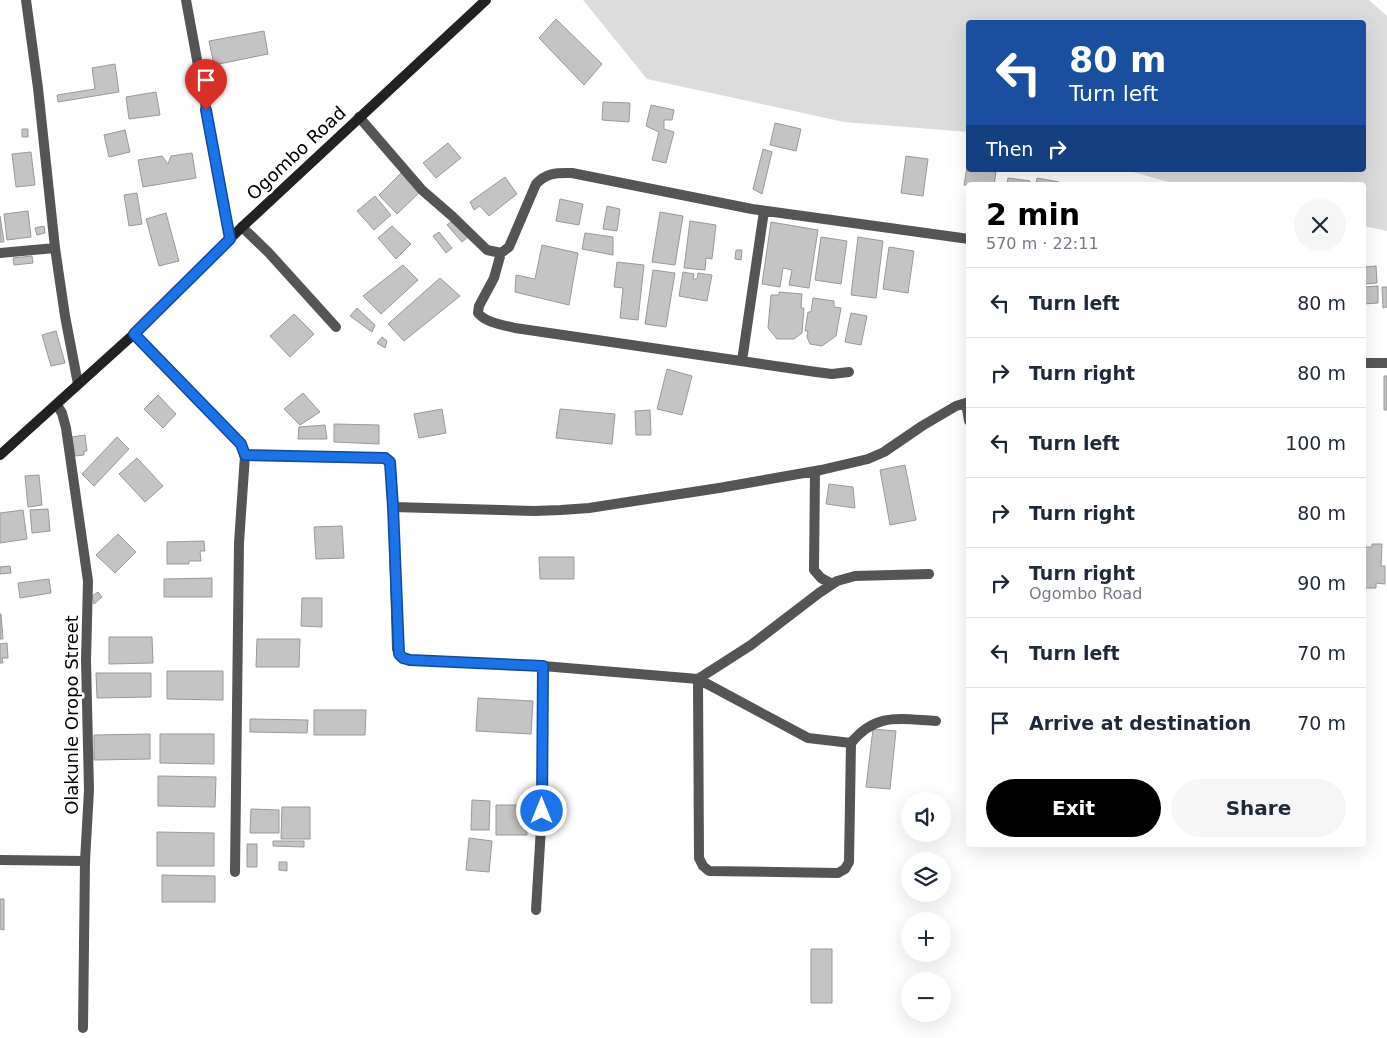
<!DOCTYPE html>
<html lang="en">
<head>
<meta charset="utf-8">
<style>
  :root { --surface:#fff; --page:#f6f6f7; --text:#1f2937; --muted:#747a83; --line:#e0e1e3; --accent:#000 }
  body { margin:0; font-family:"DejaVu Sans",sans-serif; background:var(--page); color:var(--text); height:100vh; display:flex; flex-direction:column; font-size:19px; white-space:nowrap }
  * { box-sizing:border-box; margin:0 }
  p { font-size:16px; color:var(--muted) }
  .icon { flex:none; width:28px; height:28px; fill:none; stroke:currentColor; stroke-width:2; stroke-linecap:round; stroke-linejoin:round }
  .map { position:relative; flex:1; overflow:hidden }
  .drawer { position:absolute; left:966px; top:182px; width:400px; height:665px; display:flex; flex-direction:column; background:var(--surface); border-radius:5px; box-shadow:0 5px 20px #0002 }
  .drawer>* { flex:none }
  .top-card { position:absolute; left:966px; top:20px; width:400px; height:152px; border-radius:5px; box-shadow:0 5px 20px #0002; background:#1a4fa0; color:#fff; overflow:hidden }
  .fabs { position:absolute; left:901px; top:792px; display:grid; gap:10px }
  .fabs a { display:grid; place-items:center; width:50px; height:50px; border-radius:50%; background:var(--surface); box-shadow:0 5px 20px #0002; font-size:25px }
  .pin { position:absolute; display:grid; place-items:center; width:42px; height:42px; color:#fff; margin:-51px -21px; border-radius:50% 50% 50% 0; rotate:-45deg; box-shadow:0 0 5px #0007 }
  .pin .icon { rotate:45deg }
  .me { position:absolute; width:55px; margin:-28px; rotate:0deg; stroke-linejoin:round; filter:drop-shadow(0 0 4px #0008) }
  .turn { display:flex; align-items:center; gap:18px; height:105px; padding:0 20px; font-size:22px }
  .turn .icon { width:65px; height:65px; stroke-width:2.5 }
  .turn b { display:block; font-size:35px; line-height:42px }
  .then { display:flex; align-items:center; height:48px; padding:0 20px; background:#0003; gap:10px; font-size:19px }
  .round { display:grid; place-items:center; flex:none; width:52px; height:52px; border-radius:26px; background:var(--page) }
  .summary { display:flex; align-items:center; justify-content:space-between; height:85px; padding:0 20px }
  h1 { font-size:30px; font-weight:700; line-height:38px; color:var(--accent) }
  .action { display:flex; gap:10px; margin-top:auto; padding:10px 20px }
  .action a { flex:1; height:58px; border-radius:30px; background:var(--accent); color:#fff; font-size:20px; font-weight:700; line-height:58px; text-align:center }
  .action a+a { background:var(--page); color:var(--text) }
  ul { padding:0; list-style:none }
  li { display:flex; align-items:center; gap:15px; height:70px; padding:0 20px; border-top:1px solid var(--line) }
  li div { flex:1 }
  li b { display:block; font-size:19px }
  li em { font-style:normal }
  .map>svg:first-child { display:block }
  .green { fill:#dcdcdc }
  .building { fill:#c4c4c4; stroke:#999 }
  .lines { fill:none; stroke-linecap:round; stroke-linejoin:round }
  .street { stroke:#555; stroke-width:10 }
  .secondary { stroke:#222; stroke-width:10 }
  .route-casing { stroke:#114b97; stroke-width:12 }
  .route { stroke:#1a73e8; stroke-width:9 }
  .labels { text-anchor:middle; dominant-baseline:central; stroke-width:5; stroke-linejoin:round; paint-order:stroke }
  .street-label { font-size:18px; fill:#000; stroke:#fff }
</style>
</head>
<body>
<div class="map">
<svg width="1387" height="1038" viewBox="0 0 1387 1038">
  <rect width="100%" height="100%" fill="#fff"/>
  <path class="green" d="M583,0H1369L1387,16V231L1364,226V185H1179L1126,170H1364V22H969V132L844,122L647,79Z"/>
  <path class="building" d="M556,19L602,64L584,85L539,38Z
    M264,31L268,54L214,65L209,41Z
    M115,64L119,92L58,102L57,95L95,89L92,68Z
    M156,92L160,115L129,119L126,97Z
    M603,102L630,103L629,122L602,120Z
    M651,105L674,110L672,120H664V129L674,132L666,163L652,160L659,132L646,126Z
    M775,123L801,129L796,151L770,145Z
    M22,129H28V137H22Z
    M125,130L130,152L109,157L104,135Z
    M448,143L461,158L436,178L423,163Z
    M763,149L772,152L762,194L753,189Z
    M31,152L35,185L16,187L12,154Z
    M192,153L196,178L143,187L138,160L162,156L168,164L171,156Z
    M906,156L928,159L923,196L901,193Z
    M967,167L969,170L996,172L994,185H964Z
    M403,171L422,190L397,214L379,195Z
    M505,177L517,194L489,216L480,206L474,210L470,202Z
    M1008,178L1030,181V185H1007Z
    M1037,178L1059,182L1058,185H1036Z
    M137,193L142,224L129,226L124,195Z
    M375,196L391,215L374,230L357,211Z
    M560,199L583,204L579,225L556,221Z
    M607,206L620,209L617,231L603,229Z
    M28,211L31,237L7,240L4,214Z
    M660,212L683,216L675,265L652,262Z
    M166,213L179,261L159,266L146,219Z
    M0,216L4,242H0Z
    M453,220L468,237L462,242L447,225Z
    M690,221L716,225L712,259L706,258L705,270L684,268Z
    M771,222L818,230L809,288L789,285L792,270L783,268L780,287L762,284Z
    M44,226L45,233L37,235L35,228Z
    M392,226L411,244L396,259L378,238Z
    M439,232L452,248L446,253L433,236Z
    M585,233L613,237V255L582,249Z
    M821,237L847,241L841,284L815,280Z
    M858,237L883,241L876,298L851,295Z
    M542,245L578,253L569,305L515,292L516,275L535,279Z
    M889,247L914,251L908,293L883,289Z
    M736,250H742L741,260L735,259Z
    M32,256L33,263L14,265L13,258Z
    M617,262L644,265L638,320L620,318L623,288L614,287Z
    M403,265L418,280L381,314L363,296Z
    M1376,266L1377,283L1364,284V267Z
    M653,270L675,273L666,327L645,324Z
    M683,272L694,274L693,279H697L698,273L712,275L707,301L679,296Z
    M440,278L460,296L404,341L388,324Z
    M1378,286V303L1364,304V287Z
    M1382,287H1387V307L1383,308Z
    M779,292L802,294L801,308H804L802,333L794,339H777L768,328L771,295H779Z
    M813,298L834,301V307L841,308L836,336L822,346L810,344L807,337L808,331H805L808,312H811Z
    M357,308L375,325L372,332L350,316Z
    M851,313L867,316L861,345L845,342Z
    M294,314L314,334L290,357L270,336Z
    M56,331L65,363L51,366L42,335Z
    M382,337L387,341L385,348L377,343Z
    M667,369L692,376L682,415L657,409Z
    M1384,376H1387V410H1384Z
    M303,393L320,412L300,425L284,409Z
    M158,395L176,414L163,428L144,409Z
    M442,409L446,433L419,438L414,414Z
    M560,409L615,414L612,444L556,438Z
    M650,410L651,435H636L635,411Z
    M334,424L379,425V444L334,442Z
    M325,425L327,439H298L299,427Z
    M85,435L87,451H84V455L75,456L72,437Z
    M117,437L129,449L94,486L82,474Z
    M137,458L163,486L145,502L119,474Z
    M905,465L916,520L890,525L880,470Z
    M39,475L42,505L28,507L25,476Z
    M829,484L853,487L855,508L826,504Z
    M48,509L50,531L32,533L30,510Z
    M23,510L27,539L0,543V513Z
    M342,526L344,558L316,559L314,527Z
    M118,534L136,552L115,573L96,555Z
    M204,541L205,551H200L201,561H189V564H167V542Z
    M1372,544H1382L1381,566H1385V584L1376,583V588H1364V575H1365L1364,547H1372Z
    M539,557H574V579H540Z
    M10,566L11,573L0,574V567Z
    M212,578V597H164V579Z
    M49,579L51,593L20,598L18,583Z
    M98,592L102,597L94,604L92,596Z
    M302,598H322V627L301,626Z
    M0,614H1L3,639H0Z
    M109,637H152L153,663L109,664Z
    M257,639H300L299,667H256Z
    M7,643L8,658H2L3,663H0V644Z
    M167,671H223V700L167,699Z
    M96,673H151V697L97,698Z
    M478,698L533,701L531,734L476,731Z
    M314,710H366L365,735H314Z
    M250,719L308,720L307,733L250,732Z
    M873,729L896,731L890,789L866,787Z
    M150,734V759L94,760V735Z
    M160,734H214V764L160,763Z
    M158,776L216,777L215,807L158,806Z
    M472,800L490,801L489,830H471Z
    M496,805H527V835H496Z
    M282,807H310V839H281Z
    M251,809L279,810V833H250Z
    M157,832L214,833V866H157Z
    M469,838L492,841L489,872L466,870Z
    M273,841H304V847L273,846Z
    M247,844H257V867H247Z
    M279,862H287V871L279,870Z
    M162,875L215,876V902H162Z
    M0,899H4V930L0,929Z
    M811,949H832V1003H811Z"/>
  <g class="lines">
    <path class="street" d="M26,0L38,88L55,248
      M186,0L230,239
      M359,117L422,190L452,216L487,250L501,253L509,247L536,184C547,172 557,173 572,173L752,209L969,239
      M242,227L268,252L336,327
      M0,253L55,248L65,316L78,384
      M501,253L494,278L479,306L478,313C486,323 503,325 515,328L816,372L832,374L849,372
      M134,334L241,444L245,455L239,543L235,872
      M742,361L764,211
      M1364,363H1387
      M966,403L969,421
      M57,405L62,413L66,428L88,581L86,660L89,790L85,861L83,1028
      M245,455L385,458L390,462L393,507L397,649C399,656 403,658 410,660L543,666L698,679L808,738L851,743
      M815,471L814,570L821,578L832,584
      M393,507L534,511L561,510L589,508L719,488L821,470L868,459L884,452L922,426L956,406L969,402
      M698,679L699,858L703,866L709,871L838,873L845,869L849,862L851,743C876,712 900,719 936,721
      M698,679L751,645L819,593L837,581L855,576L929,574
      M0,860L85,861
      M536,910L542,811L543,666"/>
    <path class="secondary" d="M0,455L134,334L242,227L486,0"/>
  </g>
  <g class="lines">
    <g class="route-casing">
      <path id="route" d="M206,110L230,239L134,334L241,444L245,455L385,458L390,462L393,507L399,654L403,658L410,660L543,666L542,811"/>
    </g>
    <use href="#route" class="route"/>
  </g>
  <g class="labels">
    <g class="street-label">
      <text transform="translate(296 153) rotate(-43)">Ogombo Road</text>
      <text transform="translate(71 715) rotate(-90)">Olakunle Oropo Street</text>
    </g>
  </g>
</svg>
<div class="fabs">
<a><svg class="icon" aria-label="sound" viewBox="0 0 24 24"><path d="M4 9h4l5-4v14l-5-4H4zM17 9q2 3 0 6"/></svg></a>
<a><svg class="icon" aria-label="layers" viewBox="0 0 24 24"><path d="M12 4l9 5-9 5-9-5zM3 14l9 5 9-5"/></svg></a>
<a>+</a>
<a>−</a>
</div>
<div class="pin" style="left:206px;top:110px;background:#d93025"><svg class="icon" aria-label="arrive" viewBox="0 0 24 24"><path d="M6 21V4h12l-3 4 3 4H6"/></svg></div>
<svg class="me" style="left:542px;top:811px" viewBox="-20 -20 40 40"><circle r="17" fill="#1a73e8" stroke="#fff" stroke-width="3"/><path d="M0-11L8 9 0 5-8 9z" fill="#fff"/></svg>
<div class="top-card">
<div class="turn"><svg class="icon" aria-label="left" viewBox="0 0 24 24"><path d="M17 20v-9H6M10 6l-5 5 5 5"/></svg><div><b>80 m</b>Turn left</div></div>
<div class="then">Then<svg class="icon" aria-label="right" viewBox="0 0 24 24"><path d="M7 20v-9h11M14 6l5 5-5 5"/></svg></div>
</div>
<section class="drawer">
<div class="summary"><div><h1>2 min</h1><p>570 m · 22:11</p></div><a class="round"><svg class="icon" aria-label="close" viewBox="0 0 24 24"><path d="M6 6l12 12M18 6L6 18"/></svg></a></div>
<ul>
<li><svg class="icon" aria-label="left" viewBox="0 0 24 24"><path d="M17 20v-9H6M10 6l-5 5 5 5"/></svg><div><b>Turn left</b></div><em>80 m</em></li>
<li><svg class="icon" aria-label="right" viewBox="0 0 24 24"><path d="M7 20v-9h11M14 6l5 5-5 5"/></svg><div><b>Turn right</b></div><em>80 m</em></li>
<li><svg class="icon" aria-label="left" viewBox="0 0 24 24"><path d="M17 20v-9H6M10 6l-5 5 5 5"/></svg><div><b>Turn left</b></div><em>100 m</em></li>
<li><svg class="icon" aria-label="right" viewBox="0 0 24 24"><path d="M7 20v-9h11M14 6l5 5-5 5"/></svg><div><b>Turn right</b></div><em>80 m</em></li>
<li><svg class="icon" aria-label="right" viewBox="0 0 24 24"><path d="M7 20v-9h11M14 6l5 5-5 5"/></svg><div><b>Turn right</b><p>Ogombo Road</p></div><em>90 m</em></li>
<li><svg class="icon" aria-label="left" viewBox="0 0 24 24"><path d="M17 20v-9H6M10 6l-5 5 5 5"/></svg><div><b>Turn left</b></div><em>70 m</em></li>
<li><svg class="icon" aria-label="arrive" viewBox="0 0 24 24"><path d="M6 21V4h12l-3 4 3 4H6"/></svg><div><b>Arrive at destination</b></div><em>70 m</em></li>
</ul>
<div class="action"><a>Exit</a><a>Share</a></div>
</section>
</div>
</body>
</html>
